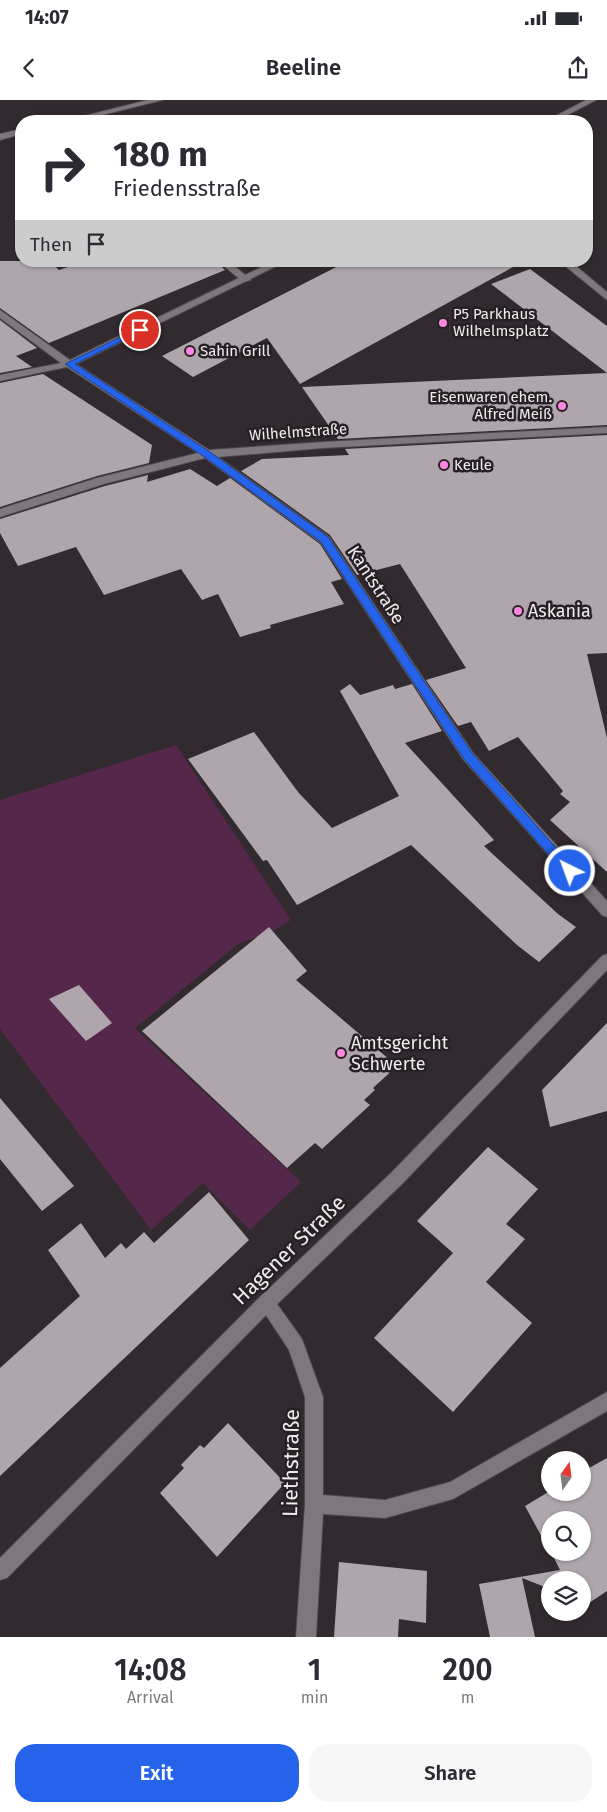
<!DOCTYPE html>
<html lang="en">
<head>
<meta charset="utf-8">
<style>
  :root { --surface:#fff; --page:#f7f7f7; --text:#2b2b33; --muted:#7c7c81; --accent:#2563eb }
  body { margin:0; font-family:"Fira Sans",sans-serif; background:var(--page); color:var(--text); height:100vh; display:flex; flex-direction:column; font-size:19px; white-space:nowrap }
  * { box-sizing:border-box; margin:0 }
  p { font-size:16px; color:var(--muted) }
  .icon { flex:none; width:28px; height:28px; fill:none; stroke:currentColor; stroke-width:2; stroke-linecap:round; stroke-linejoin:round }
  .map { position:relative; height:1537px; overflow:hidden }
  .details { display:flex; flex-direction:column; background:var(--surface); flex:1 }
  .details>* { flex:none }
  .guide { position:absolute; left:15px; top:15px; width:578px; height:152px; border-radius:20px; box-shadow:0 1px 4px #0004; background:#fff; color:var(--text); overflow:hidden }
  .needle { width:32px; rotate:14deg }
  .controls { position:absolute; left:541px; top:1351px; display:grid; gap:10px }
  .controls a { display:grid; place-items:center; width:50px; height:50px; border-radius:50%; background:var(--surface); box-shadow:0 1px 4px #0004; font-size:25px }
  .pin { position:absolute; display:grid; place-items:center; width:42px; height:42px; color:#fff; margin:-21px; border:2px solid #fff; border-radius:50%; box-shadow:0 1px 5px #0007 }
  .me { position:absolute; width:55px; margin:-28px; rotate:318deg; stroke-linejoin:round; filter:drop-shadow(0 0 4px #0008) }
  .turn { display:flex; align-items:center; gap:18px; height:105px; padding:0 15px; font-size:22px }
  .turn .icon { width:65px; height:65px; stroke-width:2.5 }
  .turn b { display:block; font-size:35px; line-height:42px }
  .then { display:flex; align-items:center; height:48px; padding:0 15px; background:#0003; gap:10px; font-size:19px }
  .eta { display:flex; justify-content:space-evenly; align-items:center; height:85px; text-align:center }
  .eta b { font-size:30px; font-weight:600; line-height:35px }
  .action { display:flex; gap:10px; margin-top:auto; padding:10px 15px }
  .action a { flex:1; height:58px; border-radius:20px; background:var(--accent); color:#fff; font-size:20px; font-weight:600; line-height:58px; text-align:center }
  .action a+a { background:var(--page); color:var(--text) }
  .status { display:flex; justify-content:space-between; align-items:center; height:35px; padding:0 25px; background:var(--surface); direction:ltr }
  .status svg { height:14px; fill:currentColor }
  header { display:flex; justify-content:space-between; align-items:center; height:65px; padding:0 15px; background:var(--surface); font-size:22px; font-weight:600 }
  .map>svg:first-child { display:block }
  .green { fill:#55284b }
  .building { fill:#aea6ac }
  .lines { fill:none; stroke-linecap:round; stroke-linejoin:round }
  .service-casing { stroke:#4d474b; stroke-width:2 }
  .minor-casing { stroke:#4d474b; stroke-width:2 }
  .secondary-casing { stroke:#4d474b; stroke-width:2 }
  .service { fill:#7e777c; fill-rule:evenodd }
  .minor { fill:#7e777c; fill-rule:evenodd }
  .secondary { fill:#7e777c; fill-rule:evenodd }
  .route { fill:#2563eb; stroke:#184099 }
  .poi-dot { fill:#fd86e1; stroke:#272125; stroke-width:2 }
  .labels { text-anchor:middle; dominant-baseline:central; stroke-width:5; stroke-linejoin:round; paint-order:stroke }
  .far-poi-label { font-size:15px; fill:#f0ebee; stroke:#272125; text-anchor:start }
  .far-street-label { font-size:15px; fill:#f0ebee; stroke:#272125 }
  .street-label { font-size:18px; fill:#f0ebee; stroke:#272125 }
  .poi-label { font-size:18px; fill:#f0ebee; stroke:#272125; text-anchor:start }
  .near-street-label { font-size:21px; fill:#f0ebee; stroke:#272125 }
</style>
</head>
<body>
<div class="status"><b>14:07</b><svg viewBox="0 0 49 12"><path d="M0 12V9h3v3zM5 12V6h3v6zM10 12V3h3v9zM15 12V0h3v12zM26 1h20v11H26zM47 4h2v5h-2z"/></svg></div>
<header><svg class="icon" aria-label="back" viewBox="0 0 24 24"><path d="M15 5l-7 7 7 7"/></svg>Beeline<svg class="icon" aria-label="share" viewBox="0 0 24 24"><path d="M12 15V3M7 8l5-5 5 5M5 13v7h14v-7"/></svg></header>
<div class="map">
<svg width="607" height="1537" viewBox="0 0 607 1537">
  <rect width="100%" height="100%" fill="#312a2f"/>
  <path class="green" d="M176,645L291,820L273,831L238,844L135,928L301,1082L250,1130L203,1083L151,1130L0,929V700Z"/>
  <path class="building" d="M0,161H50L59,170L85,161H216L225,170L49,243L0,208Z
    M348,161H524L300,284L267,238L193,277L162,256Z
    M530,169L607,226V273L491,184Z
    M0,220L37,248L16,256L32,267L0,273Z
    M607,273V325L338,339L302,287Z
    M43,274L152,345L149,363L97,376L0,407V283Z
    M607,335V553L587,554L607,638V772L550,720L570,702L560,694L563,691L518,637L489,651L471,622L458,626L426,580L466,568L400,464L357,475L330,435L241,371L262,359L349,355L345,349Z
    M190,369L217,386L230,378L320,444L342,479L331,482L344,504L270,525L271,528L240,537L218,494L202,500L181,469L104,495L76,447L18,466L0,433V419L105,386L148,375L147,382Z
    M350,584L360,595L393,585L395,589L412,584L442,631L405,643L494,740L484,746L558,814L576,827L539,862L517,845L411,745L297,805L267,760L263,761L188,659L254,632L298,692L332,728L399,696L340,591Z
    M269,827L307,871L296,880L397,966L373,988L375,990L364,1000L370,1005L322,1049L315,1043L287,1068L142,931Z
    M79,885L112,923L86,941L49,899Z
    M607,923V1011L550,1027L542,990Z
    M0,998L74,1086L42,1111L0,1059Z
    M488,1047L538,1089L506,1124L525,1139L486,1182L532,1223L453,1312L374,1238L453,1153L417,1121Z
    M209,1092L249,1140L0,1376V1268L80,1196L48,1150L81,1123L105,1158L121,1143L126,1149L144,1132L154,1143Z
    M228,1323L285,1383L217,1457L160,1393L184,1368L181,1365L200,1345L204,1348Z
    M607,1358V1491L586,1505L582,1503V1480H550V1489L522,1478L535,1537H490L479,1484L560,1470L551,1452H582V1420H550V1452L525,1406L550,1391L582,1392V1372Z
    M339,1462L427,1471L426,1523L399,1519L398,1537H334Z"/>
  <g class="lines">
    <g class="service-casing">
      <path id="service" d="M218,161H229L251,180L243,182Z"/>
    </g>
    <g class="minor-casing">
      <path id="minor" d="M148,0H163L78,21H64Z
        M21,29V34L0,40V34Z
        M274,161H287L76,264L209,350L323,342L607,327V333L323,348L218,357L329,437L473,653L607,801V817L602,815L463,659L321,443L205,358L104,384L0,417V409L97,378L198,353L67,267L0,281V275L61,263L0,218V210L70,260Z
        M266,1195L272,1197L302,1239L323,1297V1395L385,1400L450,1382L607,1292V1311L453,1399L385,1418L323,1414L316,1537H296L305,1404V1297L289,1250L258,1203L260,1197Z"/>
    </g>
    <g class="secondary-casing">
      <path id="secondary" d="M586,0H596L556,21H546Z
        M559,161H570L607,192V200Z
        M607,854V870L403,1083L272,1209L7,1478L0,1480V1458L260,1197L391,1073L602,856Z"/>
    </g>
    <use href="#service" class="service"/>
    <use href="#minor" class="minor"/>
    <use href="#secondary" class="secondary"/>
  </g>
  <path class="route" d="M137,229L144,230L75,264L210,352L328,437L472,653L574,768V774H566L464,659L321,442L203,356L65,264Z"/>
  <g class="poi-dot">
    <circle cx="443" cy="223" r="5"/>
    <circle cx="190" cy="251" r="5"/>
    <circle cx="562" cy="306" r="5"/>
    <circle cx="444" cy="365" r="5"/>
    <circle cx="518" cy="511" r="5"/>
    <circle cx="341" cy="953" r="5"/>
  </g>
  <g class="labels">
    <g class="far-poi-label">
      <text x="453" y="214">P5 Parkhaus<tspan x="453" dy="17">Wilhelmsplatz</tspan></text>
      <text x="200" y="251">Sahin Grill</text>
      <text x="552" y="297" text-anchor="end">Eisenwaren ehem.<tspan x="552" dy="17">Alfred Meiß</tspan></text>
      <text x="454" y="365">Keule</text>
    </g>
    <g class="far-street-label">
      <text transform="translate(298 332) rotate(-4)">Wilhelmstraße</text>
    </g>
    <g class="street-label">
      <text transform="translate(376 485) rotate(57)">Kantstraße</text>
    </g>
    <g class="poi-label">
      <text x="528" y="511">Askania</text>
      <text x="351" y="943">Amtsgericht<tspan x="351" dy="21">Schwerte</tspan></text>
    </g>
    <g class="near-street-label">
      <text transform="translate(289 1150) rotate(-44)">Hagener Straße</text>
      <text transform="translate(291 1363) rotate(-89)">Liethstraße</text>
    </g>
  </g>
</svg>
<div class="controls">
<a><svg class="needle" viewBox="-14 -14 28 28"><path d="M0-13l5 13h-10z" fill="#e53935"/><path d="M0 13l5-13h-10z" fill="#7c7c81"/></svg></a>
<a><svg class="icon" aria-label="search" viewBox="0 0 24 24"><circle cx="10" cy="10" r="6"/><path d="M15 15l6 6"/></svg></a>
<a><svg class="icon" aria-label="layers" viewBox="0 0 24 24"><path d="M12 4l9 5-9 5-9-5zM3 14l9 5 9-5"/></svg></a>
</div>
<div class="pin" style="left:140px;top:230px;background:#d93025"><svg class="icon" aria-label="arrive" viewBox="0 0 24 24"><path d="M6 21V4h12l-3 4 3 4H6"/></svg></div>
<svg class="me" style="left:570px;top:771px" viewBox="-20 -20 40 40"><circle r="17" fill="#2563eb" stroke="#fff" stroke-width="3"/><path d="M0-11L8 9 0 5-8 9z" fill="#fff"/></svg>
<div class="guide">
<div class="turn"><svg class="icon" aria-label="right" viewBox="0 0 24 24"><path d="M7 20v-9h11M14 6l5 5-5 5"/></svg><div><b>180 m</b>Friedensstraße</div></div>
<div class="then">Then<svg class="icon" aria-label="arrive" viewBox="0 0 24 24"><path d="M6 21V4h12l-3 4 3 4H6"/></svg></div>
</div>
</div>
<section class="details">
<div class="eta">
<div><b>14:08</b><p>Arrival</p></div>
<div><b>1</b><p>min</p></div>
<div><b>200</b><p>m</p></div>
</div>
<div class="action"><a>Exit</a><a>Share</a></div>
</section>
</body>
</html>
